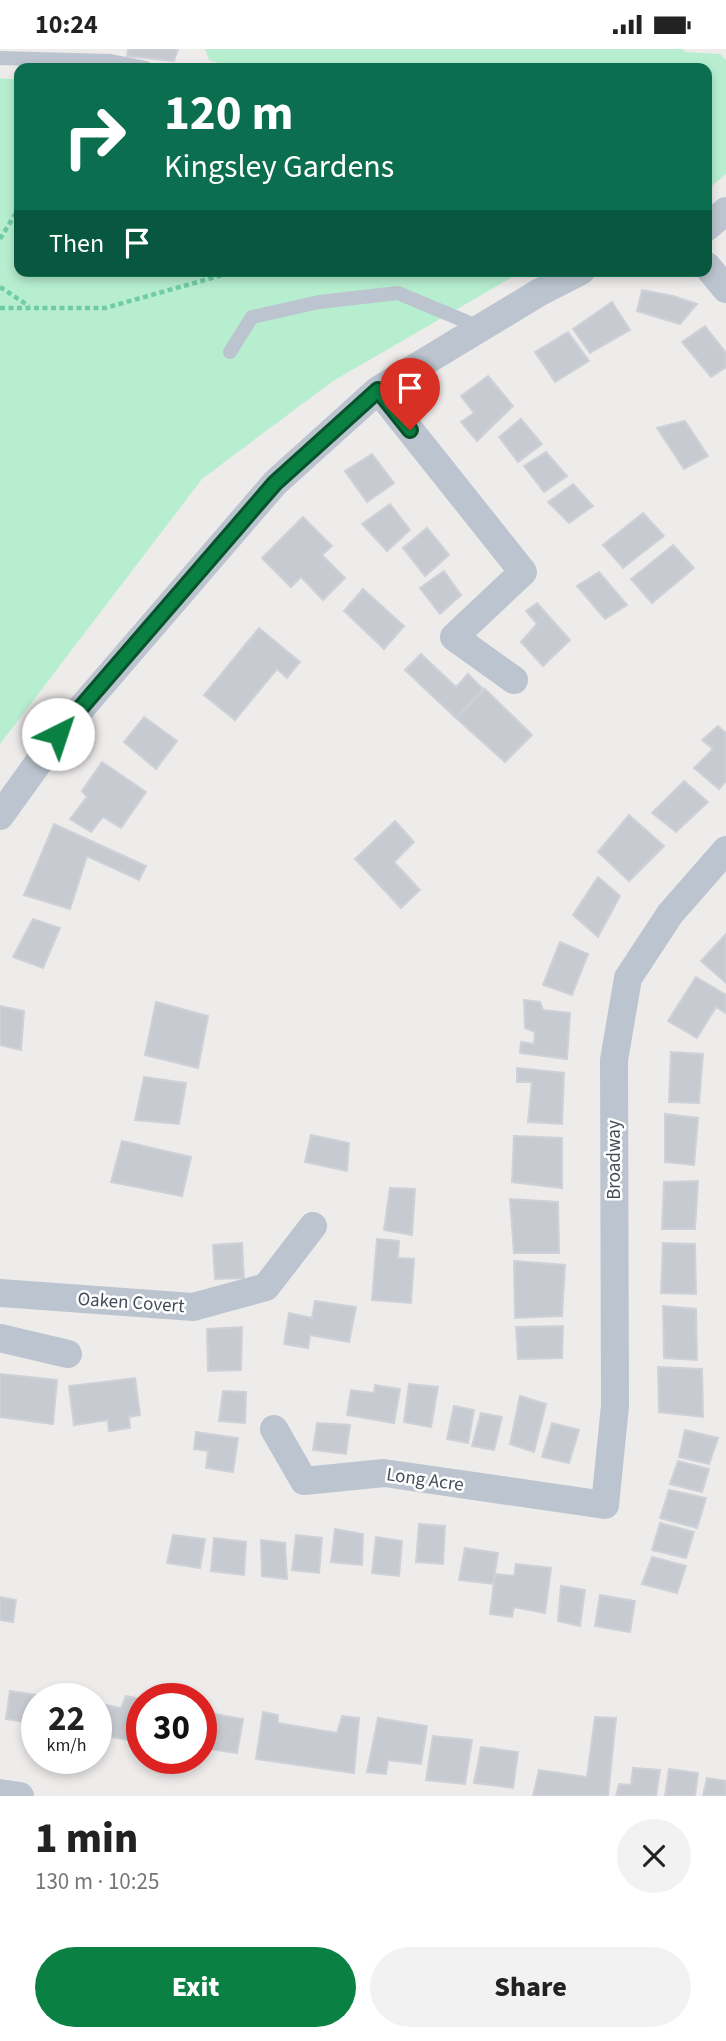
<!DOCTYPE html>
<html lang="en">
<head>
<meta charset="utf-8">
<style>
  :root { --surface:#fff; --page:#f2f2f2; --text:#222; --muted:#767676; --accent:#0b8043 }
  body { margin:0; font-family:"Source Sans 3",sans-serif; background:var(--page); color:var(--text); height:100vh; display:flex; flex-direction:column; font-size:26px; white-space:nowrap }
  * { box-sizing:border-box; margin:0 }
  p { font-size:23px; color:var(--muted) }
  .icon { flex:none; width:38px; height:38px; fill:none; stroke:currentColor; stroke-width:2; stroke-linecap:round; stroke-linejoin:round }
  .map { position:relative; height:1747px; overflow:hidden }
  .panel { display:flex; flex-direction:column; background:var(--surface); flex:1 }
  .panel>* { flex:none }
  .guide { position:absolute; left:14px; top:14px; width:698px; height:214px; border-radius:14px; box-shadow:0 4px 10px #0003; background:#0b6e4f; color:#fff; overflow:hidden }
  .speed { position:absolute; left:21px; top:1634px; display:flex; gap:14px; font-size:35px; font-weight:700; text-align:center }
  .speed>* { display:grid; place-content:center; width:91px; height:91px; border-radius:50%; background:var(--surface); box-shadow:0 4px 10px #0003; line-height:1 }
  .speed small { font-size:18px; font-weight:400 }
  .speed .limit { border:10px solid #d22; background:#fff; color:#111 }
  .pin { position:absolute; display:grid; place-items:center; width:60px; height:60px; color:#fff; margin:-72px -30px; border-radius:50% 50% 50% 0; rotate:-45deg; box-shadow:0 0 7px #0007 }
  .pin .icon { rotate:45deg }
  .me { position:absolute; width:77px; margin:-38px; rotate:41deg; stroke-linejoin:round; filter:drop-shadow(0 0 5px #0008) }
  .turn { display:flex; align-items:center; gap:24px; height:147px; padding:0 35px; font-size:32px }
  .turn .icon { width:91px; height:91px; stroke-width:2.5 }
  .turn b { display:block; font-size:49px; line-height:60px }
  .then { display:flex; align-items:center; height:66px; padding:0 35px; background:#0003; gap:14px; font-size:26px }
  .round { display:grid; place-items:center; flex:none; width:74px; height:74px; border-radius:37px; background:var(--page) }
  .summary { display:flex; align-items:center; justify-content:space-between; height:119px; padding:0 35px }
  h1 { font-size:42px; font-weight:800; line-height:52px }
  .cta { display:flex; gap:14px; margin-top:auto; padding:14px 35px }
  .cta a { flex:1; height:80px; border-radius:42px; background:var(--accent); color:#fff; font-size:28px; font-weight:800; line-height:80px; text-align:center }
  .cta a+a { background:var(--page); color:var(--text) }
  .status { display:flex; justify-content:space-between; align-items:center; height:49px; padding:0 35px; background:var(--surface); direction:ltr }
  .status svg { height:19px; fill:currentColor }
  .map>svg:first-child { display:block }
  .green { fill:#b7eed0 }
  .building { fill:#c8cad1; stroke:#cfd1d8; stroke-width:2 }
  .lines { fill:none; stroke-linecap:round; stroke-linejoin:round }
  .path { stroke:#6fcca4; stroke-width:4.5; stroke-dasharray:5 3.5; stroke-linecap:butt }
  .lane { stroke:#bcc5cf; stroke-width:14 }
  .street { stroke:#bcc5cf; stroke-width:28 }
  .route-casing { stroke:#07532c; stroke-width:18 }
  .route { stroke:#0b8043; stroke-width:12 }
  .labels { text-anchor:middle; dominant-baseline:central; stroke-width:5; stroke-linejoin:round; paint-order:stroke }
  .street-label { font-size:19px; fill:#444e59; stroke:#fff }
</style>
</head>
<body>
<div class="status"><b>10:24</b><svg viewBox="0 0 49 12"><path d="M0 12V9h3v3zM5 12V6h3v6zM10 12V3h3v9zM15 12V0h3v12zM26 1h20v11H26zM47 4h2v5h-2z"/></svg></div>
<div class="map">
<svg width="726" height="1747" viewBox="0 0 726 1747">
  <rect width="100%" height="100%" fill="#eeebeb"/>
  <path class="green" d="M205,0H683L685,3L720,5L726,11V125L707,141V19H236L209,11Z
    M0,29L19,31V222H523L333,332L202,430L0,695Z"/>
  <path class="building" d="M128,0H178L174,12L127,7Z
    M642,241L673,247L697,255L680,275L637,262Z
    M612,253L630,281L590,304L573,280Z
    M705,277L726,304V318L711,328L682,293Z
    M568,283L589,312L555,333L535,303Z
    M488,327L513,357L477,392L461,373L474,364L461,347Z
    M521,370L542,395L518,413L499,388Z
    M685,372L708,407L684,420L657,379Z
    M546,403L567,427L544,443L524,417Z
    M372,405L394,434L367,453L345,422Z
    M573,435L593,457L569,474L548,453Z
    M390,455L410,481L387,502L362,475Z
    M643,464L664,487L623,519L603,496Z
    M303,468L332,497L322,506L345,529L323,551L301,528L291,538L262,509Z
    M427,479L449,506L425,527L403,499Z
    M673,496L694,519L652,554L631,530Z
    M444,522L461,546L440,565L420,539Z
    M599,523L627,556L605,570L577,537Z
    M363,540L404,577L384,600L344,562Z
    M537,554L570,591L543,617L521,593L537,575L526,562Z
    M259,579L300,613L287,629L277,620L235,671L204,646Z
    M421,605L456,638L468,625L483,640L456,669L405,621Z
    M485,640L532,686L505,713L456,669Z
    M144,668L177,692L156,720L124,693Z
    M718,677L726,684V732L719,740L694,719L713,700L702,691Z
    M102,713L146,743L121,779L103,768L91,783L70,770L87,748L82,742Z
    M684,732L708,753L676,783L652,764Z
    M629,766L664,797L629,832L598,803Z
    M395,772L414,793L394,813L420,841L401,859L355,810Z
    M54,775L146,817L139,831L87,807L70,860L24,846Z
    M598,828L620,847L598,888L573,866Z
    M33,870L60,879L43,919L13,908Z
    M726,885V934L701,912Z
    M560,893L588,905L572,946L543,936Z
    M696,928L726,946V964L716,958L697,989L668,972Z
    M524,951L540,953L543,961L570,964L567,1010L520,1004L521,993L534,995L535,983L525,979Z
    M156,953L208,967L198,1019L145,1006Z
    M0,957L24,962L21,1001L0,996Z
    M671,1003L703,1005L699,1054L669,1053Z
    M517,1019L564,1024L562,1075L528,1073L532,1033H517Z
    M144,1028L186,1034L179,1075L135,1071Z
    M665,1065L698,1069L694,1116L665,1113Z
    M311,1086L349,1094L347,1122L305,1113Z
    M514,1087L562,1089V1139L512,1133Z
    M122,1092L191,1108L182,1147L111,1133Z
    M698,1132L695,1180H662L664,1133Z
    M390,1139L415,1140L412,1186L384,1181Z
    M510,1150L558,1153L559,1204H514Z
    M377,1190L399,1192L398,1209L414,1210L411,1254L372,1251Z
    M242,1194L244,1229L215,1230L213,1196Z
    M663,1194L695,1195L696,1245L661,1244Z
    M514,1212L565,1216L562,1267L515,1269Z
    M315,1252L356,1258L349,1293L310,1286L308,1299L284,1295L289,1264L312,1269Z
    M663,1257L696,1260L697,1311L664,1309Z
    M563,1277L562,1309L518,1310L516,1278Z
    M242,1278L241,1321L208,1322L207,1280Z
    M658,1318L702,1320L703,1368L659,1363Z
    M0,1325L57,1331L53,1375L0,1368Z
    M135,1329L140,1366L129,1368L130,1379L109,1382L108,1371L74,1376L69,1337Z
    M409,1335L438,1338L431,1378L404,1373Z
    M375,1336L400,1340L394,1374L347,1366L351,1341L374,1344Z
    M223,1342L246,1343L245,1374L219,1372Z
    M520,1347L546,1355L534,1403L510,1395Z
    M454,1357L474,1361L468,1394L447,1390Z
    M481,1364L502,1368L494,1401L472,1397Z
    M317,1374L350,1376L346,1405L313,1401Z
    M552,1374L579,1381L569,1414L542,1408Z
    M685,1381L718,1389L709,1415L679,1408Z
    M196,1383L238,1389L233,1423L206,1419L208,1402L194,1400Z
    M678,1412L709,1420L702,1443L670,1435Z
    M669,1441L706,1449L697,1479L660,1469Z
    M660,1474L694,1483L686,1509L652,1501Z
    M419,1475L445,1477L443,1515L416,1513Z
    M335,1480L363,1485L362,1516L331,1513Z
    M173,1486L205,1490L200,1519L167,1514Z
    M296,1486L322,1489L319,1524L292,1521Z
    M376,1488L402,1492L399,1527L372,1524Z
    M214,1489L246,1493L244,1526L211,1522Z
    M261,1491L285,1494L287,1530L262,1527Z
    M465,1499L498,1504L493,1535L459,1531Z
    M652,1508L686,1517L677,1544L642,1535Z
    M516,1515L551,1519L545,1564L514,1558L512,1568L490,1565L495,1525L514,1527Z
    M561,1537L585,1541L580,1577L558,1572Z
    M600,1546L635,1552L630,1583L595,1577Z
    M0,1548L16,1551L13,1573L0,1571Z
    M10,1642L63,1650H37V1675L6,1670Z
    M126,1647L142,1650L134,1692L96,1685V1654L121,1659Z
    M201,1663L210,1664L204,1701H201Z
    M263,1663L278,1666V1674L337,1684L342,1667L359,1669L354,1724L256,1710Z
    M215,1665L243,1670L237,1704L209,1700Z
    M595,1668L616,1669L608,1747H533L539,1721L587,1728Z
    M378,1669L427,1677L421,1715L388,1711L386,1725L367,1723Z
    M433,1687L472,1691L465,1735L426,1731Z
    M481,1698L518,1703L513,1739L474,1734Z
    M633,1719L660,1721L656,1747H616L619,1735L631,1736Z
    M669,1720L698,1724L695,1747H665Z
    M707,1729L726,1732V1747H703Z"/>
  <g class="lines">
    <path class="path" d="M0,190L19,159
      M0,238L29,257
      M0,259H105L237,222"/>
    <path class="lane" d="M0,9L111,12L146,19
      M230,303L252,268L319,253L398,244L479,278"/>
    <path class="street" d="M707,178L726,162
      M707,217L726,240
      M378,341L523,523L454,588L514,631
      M0,767L59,685L275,434L378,341L540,243L581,222
      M0,1244L193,1258L266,1238L313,1177
      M0,1289L68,1305
      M274,1380L304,1432L384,1424L605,1456L615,1357L614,1011L628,929L670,865L726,801
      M0,1744L20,1747"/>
  </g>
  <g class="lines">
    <g class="route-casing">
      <path id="route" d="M58,685L275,434L378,341L410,381"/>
    </g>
    <use href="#route" class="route"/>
  </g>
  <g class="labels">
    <g class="street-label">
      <text transform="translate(614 1111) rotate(-90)">Broadway</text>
      <text transform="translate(131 1254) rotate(4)">Oaken Covert</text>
      <text transform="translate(425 1431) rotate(8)">Long Acre</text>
    </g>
  </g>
</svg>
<div class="speed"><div>22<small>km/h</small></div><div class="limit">30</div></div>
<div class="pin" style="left:410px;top:381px;background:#d93025"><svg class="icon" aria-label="arrive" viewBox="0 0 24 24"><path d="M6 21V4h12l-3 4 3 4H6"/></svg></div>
<svg class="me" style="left:58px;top:685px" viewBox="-20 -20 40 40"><circle r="19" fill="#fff"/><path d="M0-13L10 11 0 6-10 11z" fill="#0b8043"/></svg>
<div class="guide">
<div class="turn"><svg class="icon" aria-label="right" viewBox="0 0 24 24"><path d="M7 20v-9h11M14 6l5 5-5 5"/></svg><div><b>120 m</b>Kingsley Gardens</div></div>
<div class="then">Then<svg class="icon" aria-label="arrive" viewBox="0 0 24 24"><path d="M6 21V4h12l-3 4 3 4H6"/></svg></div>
</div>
</div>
<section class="panel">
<div class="summary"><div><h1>1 min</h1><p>130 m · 10:25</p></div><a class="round"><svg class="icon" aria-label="close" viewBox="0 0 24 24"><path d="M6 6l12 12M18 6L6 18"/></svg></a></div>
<div class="cta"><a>Exit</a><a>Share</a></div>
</section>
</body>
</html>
